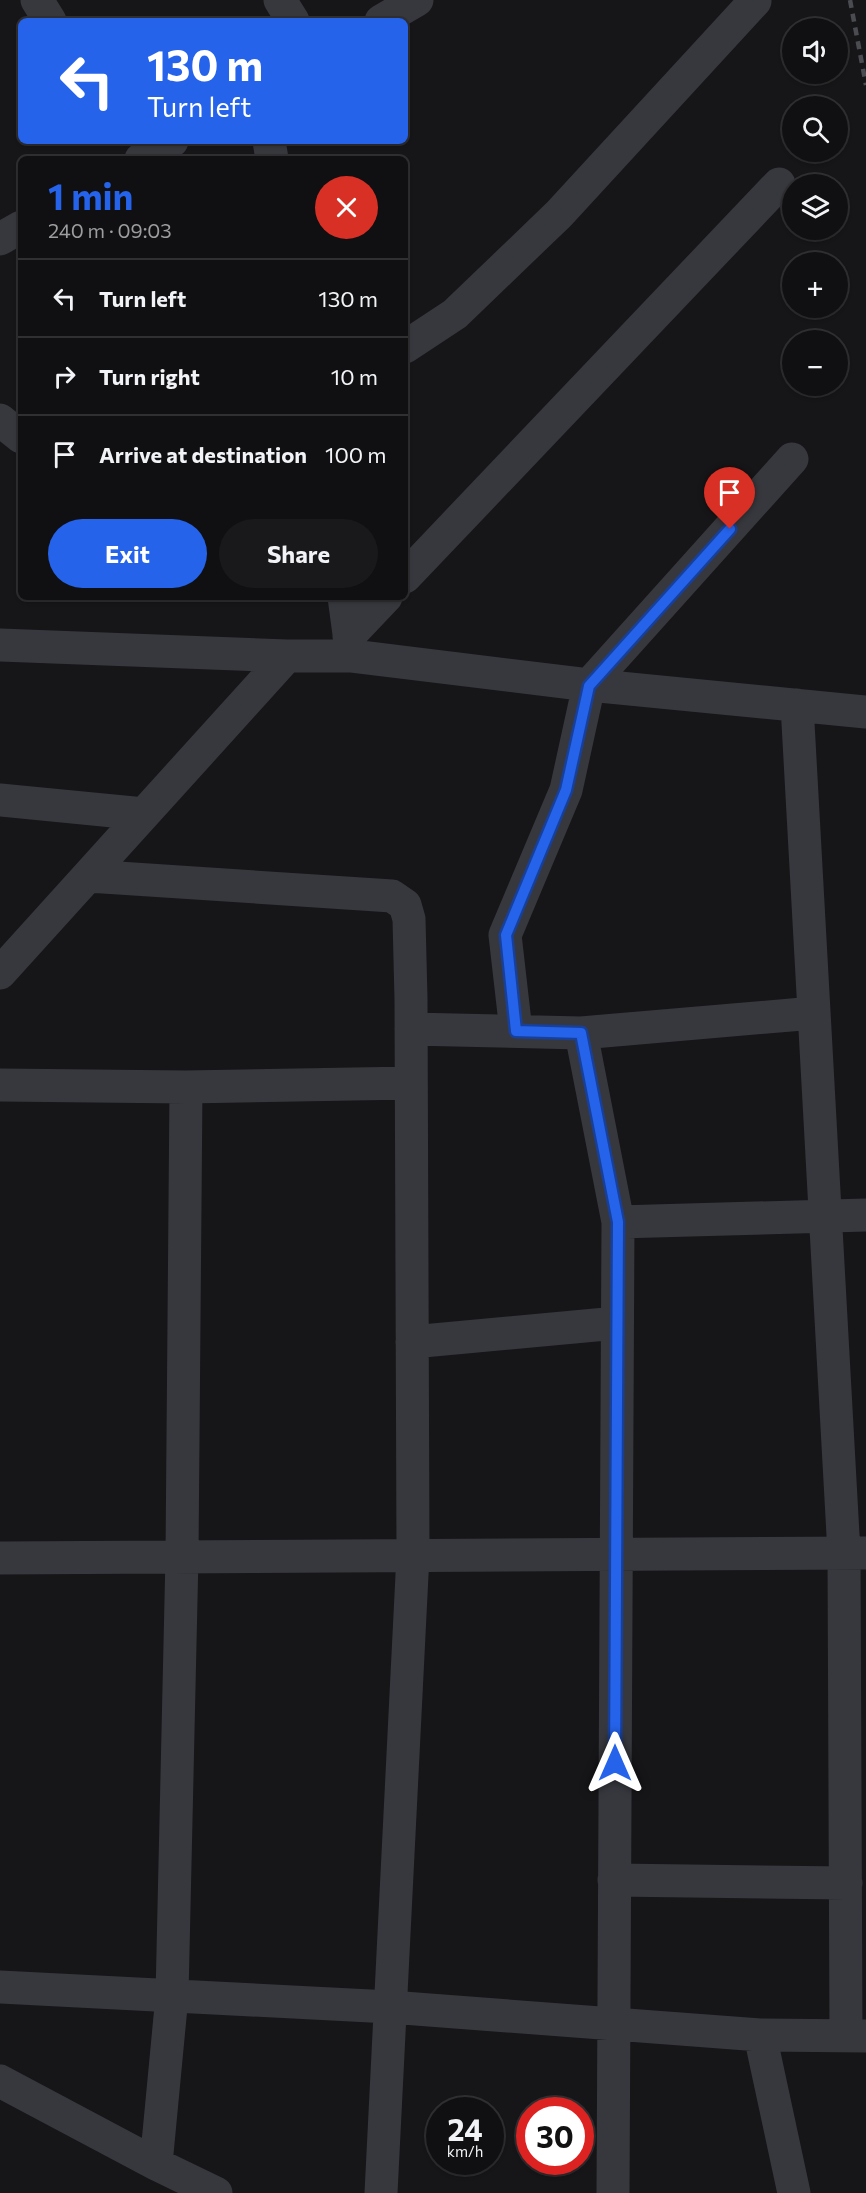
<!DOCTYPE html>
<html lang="en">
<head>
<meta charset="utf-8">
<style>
  :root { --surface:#101012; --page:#19191b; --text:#f1f3f6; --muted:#9c9d9f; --line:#303032; --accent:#2563eb }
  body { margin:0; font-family:Commissioner,sans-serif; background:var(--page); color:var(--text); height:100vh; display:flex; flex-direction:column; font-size:22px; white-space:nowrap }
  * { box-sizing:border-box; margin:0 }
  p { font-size:20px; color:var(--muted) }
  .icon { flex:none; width:33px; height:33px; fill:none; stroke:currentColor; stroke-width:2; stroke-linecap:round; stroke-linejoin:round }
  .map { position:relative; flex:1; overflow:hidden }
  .drawer { position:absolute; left:18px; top:156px; width:390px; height:444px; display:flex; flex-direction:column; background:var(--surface); border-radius:9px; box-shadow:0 2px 4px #0004,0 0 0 2px var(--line) }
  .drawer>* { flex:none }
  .guide { position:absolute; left:18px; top:18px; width:390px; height:126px; border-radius:9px; box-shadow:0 2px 4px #0004,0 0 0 2px var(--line); background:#2563eb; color:#fff; overflow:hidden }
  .tools { position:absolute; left:782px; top:18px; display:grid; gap:12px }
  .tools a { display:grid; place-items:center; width:66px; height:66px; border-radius:50%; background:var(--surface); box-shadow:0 2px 4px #0004,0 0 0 2px var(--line); font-size:30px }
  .speed { position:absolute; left:426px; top:2097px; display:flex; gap:12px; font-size:30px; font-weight:700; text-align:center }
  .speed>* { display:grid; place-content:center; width:78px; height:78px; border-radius:50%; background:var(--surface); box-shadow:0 2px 4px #0004,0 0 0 2px var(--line); line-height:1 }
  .speed small { font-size:15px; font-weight:400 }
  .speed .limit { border:9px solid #d22; background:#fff; color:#111 }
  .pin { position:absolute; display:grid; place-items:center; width:51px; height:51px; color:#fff; margin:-62px -26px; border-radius:50% 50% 50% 0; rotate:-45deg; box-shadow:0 0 6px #0007 }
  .pin .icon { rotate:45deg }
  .me { position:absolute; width:66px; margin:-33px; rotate:0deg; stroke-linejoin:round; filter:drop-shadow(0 0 4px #0008) }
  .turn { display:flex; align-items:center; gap:21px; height:126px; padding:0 30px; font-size:27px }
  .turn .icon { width:78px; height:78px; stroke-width:2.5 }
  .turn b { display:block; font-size:42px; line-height:51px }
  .round { display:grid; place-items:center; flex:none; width:63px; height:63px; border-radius:32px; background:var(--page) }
  .summary { display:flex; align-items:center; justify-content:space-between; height:102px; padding:0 30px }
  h1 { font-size:36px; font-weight:700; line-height:45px; color:var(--accent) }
  .cta { display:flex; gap:12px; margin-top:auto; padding:12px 30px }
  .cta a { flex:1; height:69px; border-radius:36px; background:var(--accent); color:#fff; font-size:24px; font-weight:700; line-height:69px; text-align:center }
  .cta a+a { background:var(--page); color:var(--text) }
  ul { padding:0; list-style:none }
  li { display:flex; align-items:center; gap:18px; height:78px; padding:0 30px; border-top:2px solid var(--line) }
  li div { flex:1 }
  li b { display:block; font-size:22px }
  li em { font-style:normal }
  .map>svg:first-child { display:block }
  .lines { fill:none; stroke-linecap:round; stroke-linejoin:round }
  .street { stroke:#37383d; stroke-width:33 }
  .rail { stroke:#4a4c52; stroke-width:4.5; stroke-dasharray:8 6; stroke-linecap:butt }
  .route-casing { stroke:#184099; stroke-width:15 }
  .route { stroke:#2563eb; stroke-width:10 }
</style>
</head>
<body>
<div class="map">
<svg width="866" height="2193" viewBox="0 0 866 2193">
  <rect width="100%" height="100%" fill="#161618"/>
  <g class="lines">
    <path class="street" d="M37,0L50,21
      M280,0L293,21
      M381,21L417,0
      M269,141L272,159
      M141,159L172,141
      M0,239L21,227
      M405,347L455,314L559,214L755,1
      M0,420L21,437
      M405,577L779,184
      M344,597L352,656
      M349,636L386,597
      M0,645L287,656H352L589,685L866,712
      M797,705L844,1553L846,2035
      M0,800L144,814
      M88,876L392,896L405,905L409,919L411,999L413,1555L381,2193
      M0,973L287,656
      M411,1029L581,1033L814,1013
      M516,1031L505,935L566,790L589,685L792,459
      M581,1033L618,1222L613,2193
      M0,1085L186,1087L411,1083
      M618,1222L866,1215
      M412,1342L617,1323
      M0,1558L865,1553
      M614,1880L846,1883
      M0,1987L390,2007L760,2035L866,2036
      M760,2035L794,2193
      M0,2081L156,2164L216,2193
      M156,2164L172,1996L182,1556L186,1087"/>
    <path class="rail" d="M850,0L866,85"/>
  </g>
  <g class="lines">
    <g class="route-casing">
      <path id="route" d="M615,1763L618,1222L581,1033L516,1031L506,935L566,790L589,686L730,529"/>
    </g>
    <use href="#route" class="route"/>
  </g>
</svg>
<div class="tools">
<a><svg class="icon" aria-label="sound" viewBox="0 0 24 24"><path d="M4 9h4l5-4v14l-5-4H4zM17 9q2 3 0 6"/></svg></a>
<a><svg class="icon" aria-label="search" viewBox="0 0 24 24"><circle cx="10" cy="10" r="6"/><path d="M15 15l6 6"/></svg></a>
<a><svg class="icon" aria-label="layers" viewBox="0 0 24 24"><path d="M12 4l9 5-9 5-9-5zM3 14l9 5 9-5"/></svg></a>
<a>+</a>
<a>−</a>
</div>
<div class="speed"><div>24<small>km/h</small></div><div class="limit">30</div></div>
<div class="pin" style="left:730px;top:529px;background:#d93025"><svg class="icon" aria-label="arrive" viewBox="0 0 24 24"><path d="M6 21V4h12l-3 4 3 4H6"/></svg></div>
<svg class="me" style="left:615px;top:1763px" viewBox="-20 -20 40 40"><path d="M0-17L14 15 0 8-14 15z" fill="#2563eb" stroke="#fff" stroke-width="4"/></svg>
<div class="guide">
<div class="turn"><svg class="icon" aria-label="left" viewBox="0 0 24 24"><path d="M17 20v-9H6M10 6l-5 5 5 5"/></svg><div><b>130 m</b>Turn left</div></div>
</div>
<section class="drawer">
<div class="summary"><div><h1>1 min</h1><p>240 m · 09:03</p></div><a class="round" style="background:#d93025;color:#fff"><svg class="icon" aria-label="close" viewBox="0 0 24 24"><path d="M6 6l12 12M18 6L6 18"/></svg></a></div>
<ul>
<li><svg class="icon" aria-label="left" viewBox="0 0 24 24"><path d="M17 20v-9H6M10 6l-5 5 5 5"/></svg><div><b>Turn left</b></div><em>130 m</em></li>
<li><svg class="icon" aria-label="right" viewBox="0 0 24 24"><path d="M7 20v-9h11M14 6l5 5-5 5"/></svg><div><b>Turn right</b></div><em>10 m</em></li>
<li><svg class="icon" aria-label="arrive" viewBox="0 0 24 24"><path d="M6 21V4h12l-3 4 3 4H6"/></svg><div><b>Arrive at destination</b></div><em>100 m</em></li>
</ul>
<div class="cta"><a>Exit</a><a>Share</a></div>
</section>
</div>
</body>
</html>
